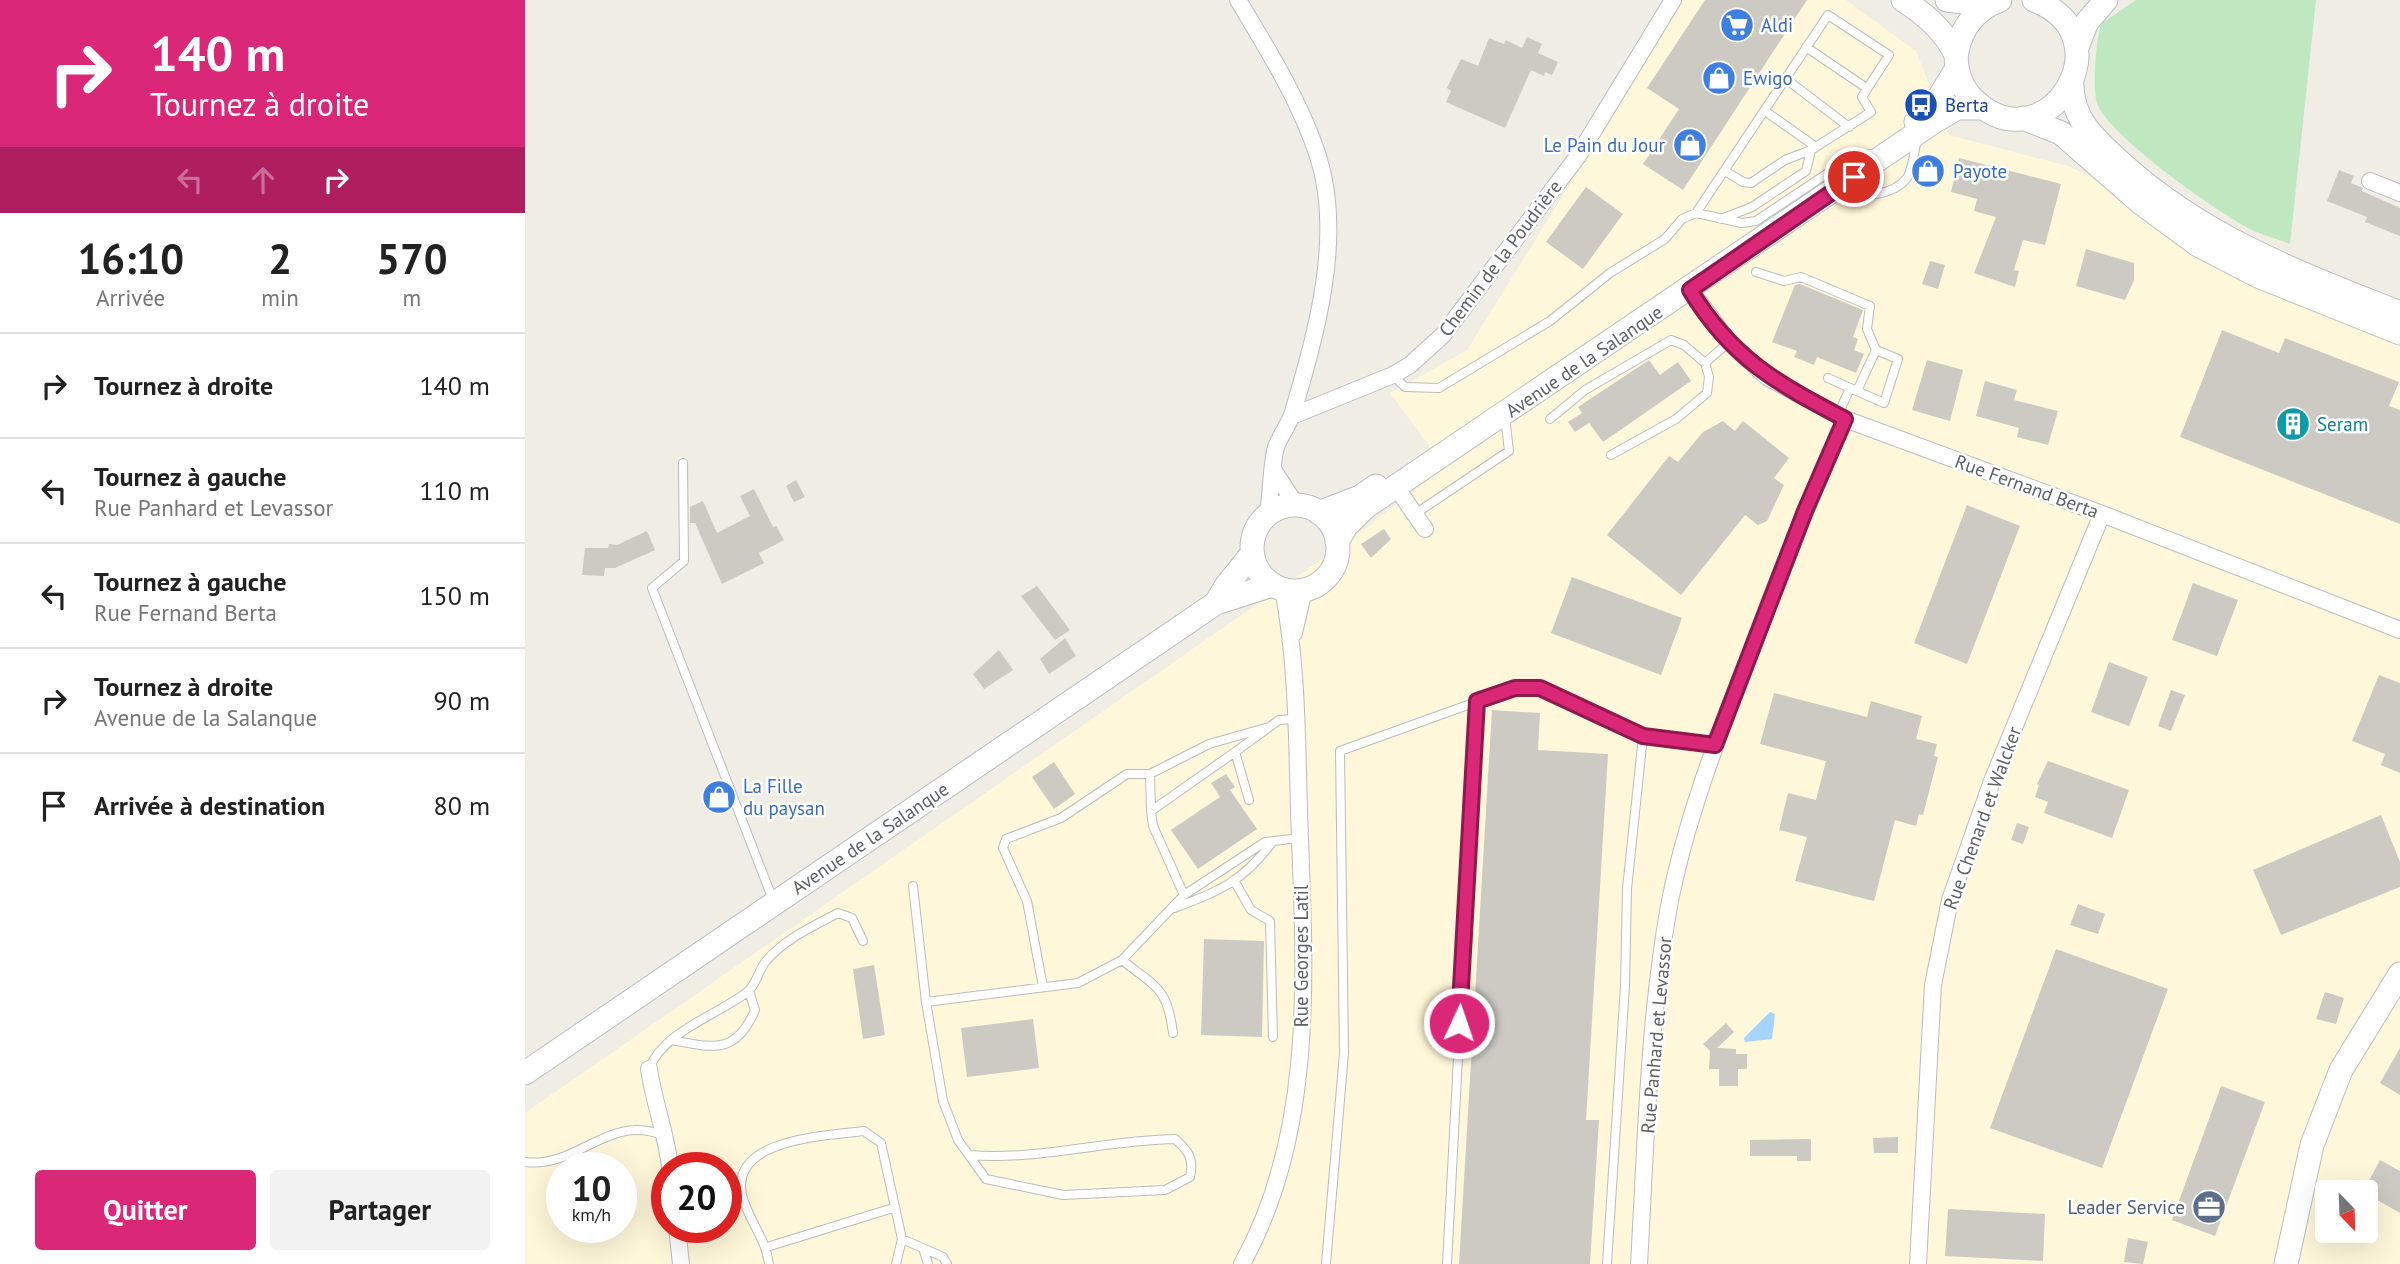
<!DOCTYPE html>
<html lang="fr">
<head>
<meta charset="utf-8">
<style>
  :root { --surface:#fff; --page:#f2f2f2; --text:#222; --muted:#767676; --line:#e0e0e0; --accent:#db2777 }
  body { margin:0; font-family:"PT Sans",sans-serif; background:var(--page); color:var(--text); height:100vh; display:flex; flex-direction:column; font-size:26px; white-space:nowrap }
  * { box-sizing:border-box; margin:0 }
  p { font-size:23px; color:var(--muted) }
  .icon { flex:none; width:38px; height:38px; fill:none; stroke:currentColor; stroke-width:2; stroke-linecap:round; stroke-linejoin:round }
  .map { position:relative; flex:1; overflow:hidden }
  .details { display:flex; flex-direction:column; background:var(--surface); width:525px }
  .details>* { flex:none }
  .guide { background:#db2777; color:#fff; overflow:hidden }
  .needle { width:46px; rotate:157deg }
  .controls { position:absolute; left:1790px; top:1180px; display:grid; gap:14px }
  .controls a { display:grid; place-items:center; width:63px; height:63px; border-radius:7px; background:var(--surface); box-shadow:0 7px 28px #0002; font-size:35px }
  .speed { position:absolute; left:21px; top:1152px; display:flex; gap:14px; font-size:35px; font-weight:700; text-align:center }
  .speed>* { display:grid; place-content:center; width:91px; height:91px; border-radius:50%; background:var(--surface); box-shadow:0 7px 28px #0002; line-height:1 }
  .speed small { font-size:18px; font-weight:400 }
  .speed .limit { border:10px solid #d22; background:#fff; color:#111 }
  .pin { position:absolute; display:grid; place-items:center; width:60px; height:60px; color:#fff; margin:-30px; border:4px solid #fff; border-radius:50%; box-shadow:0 2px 7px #0007 }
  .me { position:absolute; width:77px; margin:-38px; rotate:3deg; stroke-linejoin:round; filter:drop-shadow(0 0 5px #0008) }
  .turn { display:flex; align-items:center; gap:24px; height:147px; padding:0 35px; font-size:32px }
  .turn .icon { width:91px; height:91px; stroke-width:2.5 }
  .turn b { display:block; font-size:49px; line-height:60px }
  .lanes { display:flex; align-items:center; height:66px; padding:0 35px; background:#0003; justify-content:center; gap:35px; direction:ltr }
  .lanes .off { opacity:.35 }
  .eta { display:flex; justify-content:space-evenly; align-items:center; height:119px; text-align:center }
  .eta b { font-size:42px; font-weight:800; line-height:49px }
  .primary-button { display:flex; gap:14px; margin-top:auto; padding:14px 35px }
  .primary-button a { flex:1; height:80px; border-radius:7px; background:var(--accent); color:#fff; font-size:28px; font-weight:800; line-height:80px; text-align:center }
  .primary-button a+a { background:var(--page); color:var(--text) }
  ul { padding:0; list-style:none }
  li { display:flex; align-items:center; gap:21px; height:105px; padding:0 35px; border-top:2px solid var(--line) }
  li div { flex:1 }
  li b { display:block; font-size:26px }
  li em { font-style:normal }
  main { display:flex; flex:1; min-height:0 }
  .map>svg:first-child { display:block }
  .commercial { fill:#fff7d9; fill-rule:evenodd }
  .green { fill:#bfe8c0 }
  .water { fill:#a4d4ff }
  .building { fill:#cccac3 }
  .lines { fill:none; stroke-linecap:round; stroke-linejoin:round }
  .lane-casing { stroke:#b9bbc0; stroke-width:10 }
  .street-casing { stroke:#b9bbc0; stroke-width:18 }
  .secondary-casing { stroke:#b9bdc3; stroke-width:25 }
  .lane { stroke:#fff; stroke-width:8 }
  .street { stroke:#fff; stroke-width:16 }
  .secondary { stroke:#fff; stroke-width:23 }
  .route-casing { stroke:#8e194d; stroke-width:18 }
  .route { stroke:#db2777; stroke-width:12 }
  .labels { text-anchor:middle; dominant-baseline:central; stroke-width:5; stroke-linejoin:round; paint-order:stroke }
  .shop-label { font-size:19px; fill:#366cbe; stroke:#fff; text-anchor:start }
  .transit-label { font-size:19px; fill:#164399; stroke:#fff; text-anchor:start }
  .street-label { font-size:19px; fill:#5c6065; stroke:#fff }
  .culture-label { font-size:19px; fill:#0d838f; stroke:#fff; text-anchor:start }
  .service-label { font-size:19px; fill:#4e5e75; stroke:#fff; text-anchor:end }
</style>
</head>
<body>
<main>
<section class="details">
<div class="guide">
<div class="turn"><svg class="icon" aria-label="right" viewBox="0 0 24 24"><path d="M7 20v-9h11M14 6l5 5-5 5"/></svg><div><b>140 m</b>Tournez à droite</div></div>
<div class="lanes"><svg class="icon off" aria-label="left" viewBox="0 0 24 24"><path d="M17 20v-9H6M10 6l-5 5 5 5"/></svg><svg class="icon off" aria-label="ahead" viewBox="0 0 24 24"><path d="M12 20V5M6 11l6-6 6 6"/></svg><svg class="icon" aria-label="right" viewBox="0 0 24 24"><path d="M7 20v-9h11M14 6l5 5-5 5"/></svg></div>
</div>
<div class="eta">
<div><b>16:10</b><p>Arrivée</p></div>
<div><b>2</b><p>min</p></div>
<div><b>570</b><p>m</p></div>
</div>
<ul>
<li><svg class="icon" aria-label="right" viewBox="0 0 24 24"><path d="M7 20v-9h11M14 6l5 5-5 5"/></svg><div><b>Tournez à droite</b></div><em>140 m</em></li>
<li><svg class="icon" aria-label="left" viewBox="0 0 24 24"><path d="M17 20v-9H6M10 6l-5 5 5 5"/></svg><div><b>Tournez à gauche</b><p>Rue Panhard et Levassor</p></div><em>110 m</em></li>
<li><svg class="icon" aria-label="left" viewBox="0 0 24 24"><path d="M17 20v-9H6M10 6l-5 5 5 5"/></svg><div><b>Tournez à gauche</b><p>Rue Fernand Berta</p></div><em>150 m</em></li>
<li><svg class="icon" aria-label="right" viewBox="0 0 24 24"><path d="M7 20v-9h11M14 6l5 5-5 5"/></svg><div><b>Tournez à droite</b><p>Avenue de la Salanque</p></div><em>90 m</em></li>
<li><svg class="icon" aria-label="arrive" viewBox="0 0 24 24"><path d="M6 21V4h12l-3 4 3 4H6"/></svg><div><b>Arrivée à destination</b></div><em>80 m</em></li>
</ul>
<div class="primary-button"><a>Quitter</a><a>Partager</a></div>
</section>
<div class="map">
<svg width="1875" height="1264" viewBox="0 0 1875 1264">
  <rect width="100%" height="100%" fill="#efede4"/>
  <path class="commercial" d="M1159,0H1321L1391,51L1424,135L1543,166L1875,320V1264H0V1113L830,536L920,467L865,393L942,350ZM37,1167H96V1227H37ZM142,1167H201V1227H142ZM1802,1192H1841V1230H1802Z"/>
  <path class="green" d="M1611,0H1791L1765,244C1753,239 1741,236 1729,231C1697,216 1582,135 1572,103C1567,86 1571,42 1576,24Z"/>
  <path class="water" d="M1245,1012L1250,1014L1247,1039L1220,1042L1219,1038Z"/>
  <path class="building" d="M1180,0H1282L1158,190L1118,164L1154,109L1122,88Z
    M1002,37L1017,44L1013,53L1033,62L1027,75L1020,72L1019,76L1006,70L980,128L921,102L926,91L922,88L936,59L953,66L964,38L979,44L981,40L997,48Z
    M1434,158L1536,184L1520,245L1498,240L1489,270L1494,271L1490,287L1449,273L1471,217L1449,211L1452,199L1426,192Z
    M1814,170L1829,176L1826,183L1838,188L1837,191L1875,208V236L1840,222L1842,217L1802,201Z
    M1061,187L1098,214L1058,269L1021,242Z
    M1561,249L1609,263V280L1600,300L1551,286Z
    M1405,261L1420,265L1413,289L1397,284Z
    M1275,284L1338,310L1328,337L1333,339L1329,350L1339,354L1331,373L1292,357L1289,365L1269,357L1272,351L1247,342L1270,285Z
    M1697,330L1754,353L1760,338L1874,382L1864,406L1875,410V524L1655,437Z
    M1124,360L1135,375L1153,362L1166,381L1078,442L1064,423L1050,432L1043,422L1057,413L1053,407Z
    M1402,360L1438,370L1425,421L1387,410Z
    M1460,381L1492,390L1489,400L1533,411L1523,445L1492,437L1494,428L1451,416Z
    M1198,421L1210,431L1218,421L1264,458L1249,478L1259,485L1242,521L1233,525L1220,515L1156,595L1082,535L1144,456L1153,462L1178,432Z
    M271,480L280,497L269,502L261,486Z
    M229,489L248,527L251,526L259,540L234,553L239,563L197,584L170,523H165V507L178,501L192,533L225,516L215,496Z
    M1442,505L1495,526L1442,664L1389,643Z
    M859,529L866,539L846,558L836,544Z
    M122,531L130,550L90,568H80L79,576L57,575L60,548H83L84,544L92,545Z
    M1047,577L1157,618L1136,675L1026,633Z
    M1668,583L1713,600L1692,656L1647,640Z
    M512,586L545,630L530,640L496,596Z
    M540,638L551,656L524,674L515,659Z
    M474,650L488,670L459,689L448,674Z
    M1584,662L1623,677L1604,726L1566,712Z
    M1854,675L1875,683V773L1856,765L1860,754L1827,741Z
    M1646,690L1660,695L1646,731L1633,726Z
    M1249,693L1342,717L1346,701L1397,716L1391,739L1412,744L1409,756L1413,757L1398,815L1394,814L1391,826L1370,820L1349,901L1270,881L1282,837L1254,830L1263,793L1291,800L1301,761L1235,744Z
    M967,710L1015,713L1013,750L1083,754L1061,1120H1074L1065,1264H934Z
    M1523,761L1604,790L1587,838L1519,813L1523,802L1510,797L1514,785L1512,784Z
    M529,762L550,794L529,809L507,777Z
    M701,774L710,787L705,790L732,829L673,869L646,830L695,797L686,783Z
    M1856,815L1875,862V887L1756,935L1728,870Z
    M1492,823L1504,827L1498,844L1486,840Z
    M1553,904L1580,914L1573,934L1545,925Z
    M679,939L739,941L737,1037L676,1035Z
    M1531,949L1643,989L1577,1168L1465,1128Z
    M349,965L360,1035L338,1039L328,969Z
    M1800,992L1819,998L1811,1024L1791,1019Z
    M508,1019L514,1068L442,1077L436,1028Z
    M1201,1023L1209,1032L1192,1048L1211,1049V1054H1222V1069H1213V1086H1194V1069H1184L1185,1051L1178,1044Z
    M1875,1048V1095L1855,1083Z
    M1696,1086L1740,1102L1690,1236L1647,1220Z
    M1373,1137V1153H1349L1348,1138Z
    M1286,1139V1161H1272V1156H1225V1140Z
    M1855,1160L1875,1171V1213L1838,1192Z
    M1423,1209L1520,1214L1518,1261L1420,1256Z
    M1603,1238L1623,1242L1618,1264L1599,1262Z"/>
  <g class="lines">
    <g class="lane-casing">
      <path id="lane" d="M1281,47L1340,87
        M1261,79L1324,127
        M1240,111L1291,147
        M1200,171L1218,182L1226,183L1260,160L1286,150
        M1314,193C1336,196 1366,198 1382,178C1388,169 1389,150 1392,140
        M1171,213L1303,15L1364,55L1337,97L1346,112L1286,150L1281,171L1227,207L1196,219
        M1231,272L1259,281L1276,277L1345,306L1342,329L1351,350L1373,359L1359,403L1325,388L1313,415
        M868,375L880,387L914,388L1025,321L1085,273L1140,239L1157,219L1171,213L1217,223L1231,221L1303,173L1344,154
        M1303,378L1325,388
        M1332,391L1351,350
        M1025,419L1060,390L1146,340L1159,345L1180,363
        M1086,455L1151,419L1182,393L1184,377L1180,363L1204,342
        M158,463L159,561L127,588L248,900
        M890,514L984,451L980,417
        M710,752L626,811L628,826L659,895L740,842L775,838
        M724,800L710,752L754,720L771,719
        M626,811L625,774L684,744L744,727
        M710,882L726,910L745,921L748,1037
        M388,886L401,1002L553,983L597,960L659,895
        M649,908C694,892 720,880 748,841
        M597,960C632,988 642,987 648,1033
        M518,987L502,901L478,848L481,839L536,818L602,774H625
        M401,1002L418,1101L433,1140L461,1179L538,1195L640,1190L665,1177C669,1159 664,1151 650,1139C581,1140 513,1161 444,1155
        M146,1040C188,1048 211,1055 230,1010L224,991
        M124,1069C138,1032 190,1016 221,993C231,986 233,971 241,961C260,939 288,926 313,913L327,918L338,941
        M0,1162C53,1169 84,1112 139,1136
        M377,1239L418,1257L422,1264
        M242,1247L368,1208
        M399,1251L403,1264
        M244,1264C241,1238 223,1220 217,1195C205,1138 302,1136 339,1131L356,1143L377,1239L371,1264
        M801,1264L819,1053L815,751L990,688H1015L1118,736
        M922,1264L952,701
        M1082,1264L1100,986L1102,889L1118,736L1190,745"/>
    </g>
    <g class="street-casing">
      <path id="street" d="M713,0C743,50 775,101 793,156C819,237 791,334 768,412C764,426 753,437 750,451C746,471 746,494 743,514
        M1845,181L1875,193
        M1165,290L1204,342L1242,377L1320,419L1577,514L1875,630
        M767,416L868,375L885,365L918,335L1053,156L1148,0
        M749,471L771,505
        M871,487L900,529
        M769,633L779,590
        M124,1069C129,1103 141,1133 145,1167
        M152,1227L156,1264
        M717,1264C793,1127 779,963 774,811C772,737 772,662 758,589
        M1114,1264C1121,1144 1123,1024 1144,906C1160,823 1191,742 1221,664C1252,581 1284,499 1320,419
        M1393,1264L1408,985L1425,900L1467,781L1577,514"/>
    </g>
    <g class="secondary-casing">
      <path id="secondary" d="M1378,0C1400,14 1420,31 1431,55
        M1422,0L1463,5
        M1475,0C1451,9 1437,26 1432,51C1429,68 1436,88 1449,100C1520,168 1605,37 1509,0
        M1552,47L1562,22L1581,0
        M1547,85C1547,120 1571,140 1596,163C1679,238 1772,272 1875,313
        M1498,118L1536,133L1616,203L1673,245L1733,276L1875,333
        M1391,122L1407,109L1432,68
        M727 548a43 43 0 1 1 86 0a43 43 0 1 1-86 0Z
        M794,513L835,497L851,486
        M812,542L821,526L842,506L1410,121L1432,108H1457
        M691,603L701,586L727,554
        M0,1073L691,603L747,585
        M1761,1264L1787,1145L1816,1070L1875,974"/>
    </g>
    <use href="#lane" class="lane"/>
    <use href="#street" class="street"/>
    <use href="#secondary" class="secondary"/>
  </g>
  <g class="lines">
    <g class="route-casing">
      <path id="route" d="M934,1023L952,701L990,688H1015L1118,736L1190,745L1280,511L1320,419C1252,383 1207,359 1165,290L1329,177"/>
    </g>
    <use href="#route" class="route"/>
  </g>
  <defs>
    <g id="supermarket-disc" transform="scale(1.75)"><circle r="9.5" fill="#3f7fe0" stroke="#fff"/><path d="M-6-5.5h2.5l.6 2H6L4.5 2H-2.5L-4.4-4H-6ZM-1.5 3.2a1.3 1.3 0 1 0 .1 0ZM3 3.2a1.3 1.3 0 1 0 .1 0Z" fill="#fff"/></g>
    <g id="shop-disc" transform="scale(1.75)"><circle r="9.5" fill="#3f7fe0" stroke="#fff"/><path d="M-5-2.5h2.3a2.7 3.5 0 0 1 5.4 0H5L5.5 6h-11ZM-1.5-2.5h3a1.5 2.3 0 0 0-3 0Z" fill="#fff"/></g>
    <g id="bus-disc" transform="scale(1.75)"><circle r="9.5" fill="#1a4fb4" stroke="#fff"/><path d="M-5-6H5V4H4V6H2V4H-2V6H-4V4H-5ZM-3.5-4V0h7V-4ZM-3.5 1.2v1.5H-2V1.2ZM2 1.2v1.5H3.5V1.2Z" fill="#fff"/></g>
    <g id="building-disc" transform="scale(1.75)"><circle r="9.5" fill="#0f9aa8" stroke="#fff"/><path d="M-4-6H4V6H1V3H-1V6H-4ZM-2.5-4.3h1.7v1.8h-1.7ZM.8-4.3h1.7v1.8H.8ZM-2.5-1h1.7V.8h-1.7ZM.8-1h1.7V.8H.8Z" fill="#fff"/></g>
    <g id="office-disc" transform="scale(1.75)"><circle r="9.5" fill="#5c6f8a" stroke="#fff"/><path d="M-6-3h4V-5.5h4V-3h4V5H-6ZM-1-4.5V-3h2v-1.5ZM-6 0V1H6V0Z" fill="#fff"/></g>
  </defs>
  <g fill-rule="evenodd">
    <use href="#supermarket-disc" x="1212" y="25"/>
    <use href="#shop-disc" x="1194" y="78"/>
    <use href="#bus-disc" x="1396" y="105"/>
    <use href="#shop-disc" x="1165" y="145"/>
    <use href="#shop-disc" x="1403" y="171"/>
    <use href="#building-disc" x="1768" y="424"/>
    <use href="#shop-disc" x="194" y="797"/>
    <use href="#office-disc" x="1684" y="1207"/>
  </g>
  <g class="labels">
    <g class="shop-label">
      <text x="1236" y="25">Aldi</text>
      <text x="1218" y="78">Ewigo</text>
      <text x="1140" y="145" text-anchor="end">Le Pain du Jour</text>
      <text x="1428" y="171">Payote</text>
      <text x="218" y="786">La Fille<tspan x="218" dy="22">du paysan</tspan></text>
    </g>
    <g class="transit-label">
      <text x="1420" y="105">Berta</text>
    </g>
    <g class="street-label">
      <text transform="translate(975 258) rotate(-53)">Chemin de la Poudrière</text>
      <text transform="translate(1059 361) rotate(-34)">Avenue de la Salanque</text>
      <text transform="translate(1502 486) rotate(20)">Rue Fernand Berta</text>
      <text transform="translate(1457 818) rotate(-70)">Rue Chenard et Walcker</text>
      <text transform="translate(345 838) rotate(-34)">Avenue de la Salanque</text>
      <text transform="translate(776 956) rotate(-90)">Rue Georges Latil</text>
      <text transform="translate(1131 1035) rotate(-85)">Rue Panhard et Levassor</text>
    </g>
    <g class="culture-label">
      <text x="1792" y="424">Seram</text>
    </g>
    <g class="service-label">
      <text x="1660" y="1207">Leader Service</text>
    </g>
  </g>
</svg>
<div class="controls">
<a><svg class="needle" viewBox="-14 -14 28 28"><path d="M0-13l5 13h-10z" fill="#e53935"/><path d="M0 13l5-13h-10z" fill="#767676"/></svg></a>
</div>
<div class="speed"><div>10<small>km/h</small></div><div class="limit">20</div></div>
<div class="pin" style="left:1329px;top:177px;background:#d93025"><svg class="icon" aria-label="arrive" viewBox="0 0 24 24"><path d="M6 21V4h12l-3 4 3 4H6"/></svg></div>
<svg class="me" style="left:934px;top:1023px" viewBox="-20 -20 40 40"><circle r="17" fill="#db2777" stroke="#fff" stroke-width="3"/><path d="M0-11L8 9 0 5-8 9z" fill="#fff"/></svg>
</div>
</main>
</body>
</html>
